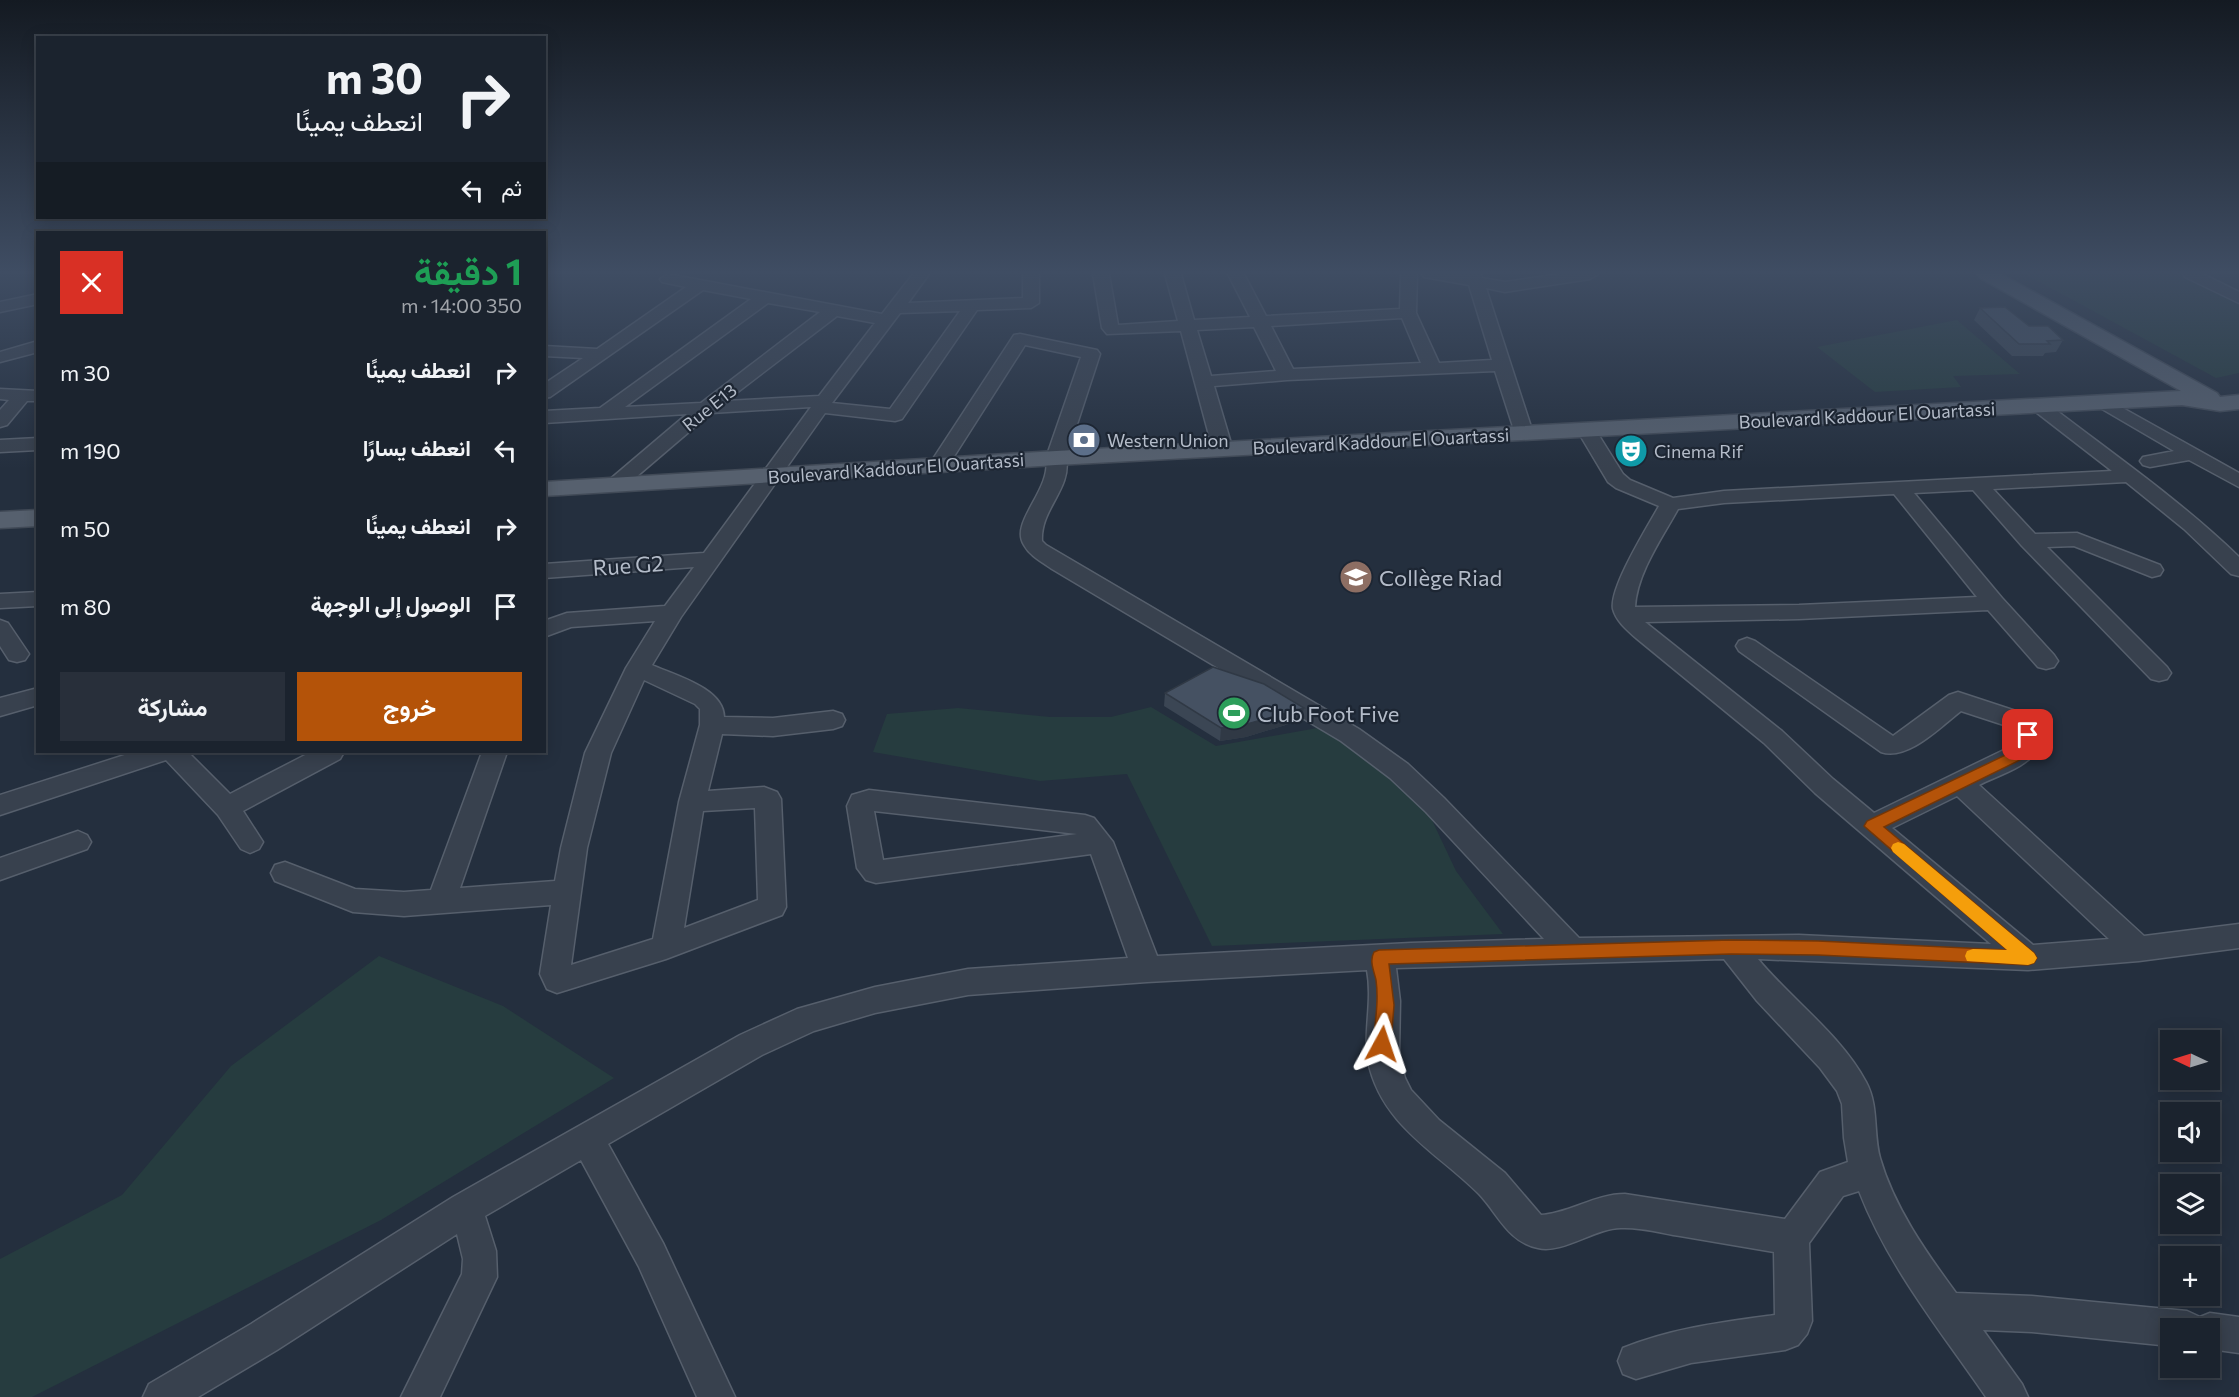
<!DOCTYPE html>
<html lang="ar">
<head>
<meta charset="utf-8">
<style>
  :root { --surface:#1b232e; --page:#282f3a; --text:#f1f3f6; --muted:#a0a4aa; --line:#39404a; --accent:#b45309 }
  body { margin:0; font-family:Commissioner,Vazirmatn,sans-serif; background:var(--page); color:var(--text); direction:rtl; height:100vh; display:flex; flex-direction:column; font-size:22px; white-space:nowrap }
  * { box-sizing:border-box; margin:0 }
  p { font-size:20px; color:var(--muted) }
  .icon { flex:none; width:33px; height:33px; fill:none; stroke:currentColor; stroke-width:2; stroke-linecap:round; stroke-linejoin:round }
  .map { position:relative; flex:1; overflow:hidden; direction:ltr }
  .drawer { position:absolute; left:36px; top:231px; width:510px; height:522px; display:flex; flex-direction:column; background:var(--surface); border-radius:0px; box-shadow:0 3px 15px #0003,0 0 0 2px var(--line); direction:rtl }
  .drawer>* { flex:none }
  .hud { position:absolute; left:36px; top:36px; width:510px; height:183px; border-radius:0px; box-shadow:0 3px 15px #0003,0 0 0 2px var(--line); direction:rtl; background:#1b232e; color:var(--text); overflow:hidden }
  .needle { width:39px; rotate:274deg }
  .tools { position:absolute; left:2160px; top:1030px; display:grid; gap:12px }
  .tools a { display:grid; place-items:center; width:60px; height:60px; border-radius:0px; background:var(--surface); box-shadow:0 3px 15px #0003,0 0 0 2px var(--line); font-size:30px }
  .pin { position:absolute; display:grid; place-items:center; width:51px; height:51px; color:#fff; margin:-26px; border-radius:12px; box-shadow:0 3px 9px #0006 }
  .me { position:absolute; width:66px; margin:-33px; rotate:5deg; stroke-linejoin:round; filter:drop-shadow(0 0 4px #0008) }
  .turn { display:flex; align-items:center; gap:21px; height:126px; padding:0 24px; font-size:27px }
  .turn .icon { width:78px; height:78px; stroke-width:2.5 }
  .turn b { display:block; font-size:42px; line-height:51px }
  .then { display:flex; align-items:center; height:57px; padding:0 24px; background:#0003; gap:12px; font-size:22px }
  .round { display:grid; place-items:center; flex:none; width:63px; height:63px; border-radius:0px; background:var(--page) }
  .headline { display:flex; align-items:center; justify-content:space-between; height:102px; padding:0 24px }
  h1 { font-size:36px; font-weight:700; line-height:45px; color:#1e9e55 }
  .button { display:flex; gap:12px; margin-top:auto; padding:12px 24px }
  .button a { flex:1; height:69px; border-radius:0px; background:var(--accent); color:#fff; font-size:24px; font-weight:700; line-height:69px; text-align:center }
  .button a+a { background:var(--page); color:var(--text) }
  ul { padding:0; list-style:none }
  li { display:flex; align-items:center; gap:18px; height:78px; padding:0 24px }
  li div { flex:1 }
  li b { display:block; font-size:22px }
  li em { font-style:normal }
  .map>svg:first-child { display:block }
  .green { fill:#263c3f }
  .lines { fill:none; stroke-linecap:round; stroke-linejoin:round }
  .minor-casing { stroke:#565f6c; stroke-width:3 }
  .major-casing { stroke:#414a57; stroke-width:3 }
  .minor { fill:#38414e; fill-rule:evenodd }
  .major { fill:#56606e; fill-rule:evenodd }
  .wall { fill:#3b4654 }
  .shaded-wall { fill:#303945 }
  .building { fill:#455162; stroke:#303945; stroke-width:1.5 }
  .route { fill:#b45309; stroke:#753606; stroke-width:1.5 }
  .slow { fill:#f59e0b }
  .labels { text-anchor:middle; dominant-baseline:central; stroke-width:4.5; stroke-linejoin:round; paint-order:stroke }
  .far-street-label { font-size:18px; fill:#b4bcc9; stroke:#1d2633 }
  .far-poi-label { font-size:18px; fill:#b4bcc9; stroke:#1d2633; text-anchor:start }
  .street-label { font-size:22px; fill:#b4bcc9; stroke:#1d2633 }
  .poi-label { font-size:22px; fill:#b4bcc9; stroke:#1d2633; text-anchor:start }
</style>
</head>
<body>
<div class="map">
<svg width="2239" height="1397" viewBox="0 0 2239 1397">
  <rect width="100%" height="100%" fill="#242f3e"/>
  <path class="green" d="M2025,274H2181L2239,302V373L2216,378Z
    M1957,320L2020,374L1953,376L1961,387L1875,392L1817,347Z
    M1151,707L1216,746L1323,727L1421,797L1456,871L1503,934L1212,946L1127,774L1040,781L873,752L887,714L958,708L1050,717H1111Z
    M379,956L503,1006L614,1078L381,1220L32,1397H0V1259L122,1195L231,1066Z"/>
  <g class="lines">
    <g class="minor-casing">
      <path id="minor" d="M668,274L882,314L913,274H929L908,303L1023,298V274H1039V303L1031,308L977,310L902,419L895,421L825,413L681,617L652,665C674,675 724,688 724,717L773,718L833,711L842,714L845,720L842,726L833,729L773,736L722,734L708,791L764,787L777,792L781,799L786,907L782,915L666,959L557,993L547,989L540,974L551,905L404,916L353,912L275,881L271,873L275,865L285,862L355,889L404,892L431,890L482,752H507L460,888L555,881L561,848L585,753L626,668L655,621L571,627L544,637V621L567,613L665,606L694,567L544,578V564L704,553L811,407L711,413L622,489H608L605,485L608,481L687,414L544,423V411L600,408L751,299L703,290L550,397L544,398V384L583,358L544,356V346L597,349L686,287L662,282L660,279ZM768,303L820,312L701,403L625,407ZM960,311L890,409L832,403L900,313ZM837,316L875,323L819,396L726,401ZM644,680L695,704L700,709V725L679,802L653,939L571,965L587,848L611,753ZM755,808L758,900L684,928L703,811Z
        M1093,274H1109L1118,325L1178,321L1165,274H1181L1194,320L1250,317L1228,274H1244L1266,316L1400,309L1401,274H1417L1416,313L1439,363L1492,360L1469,285L1424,277L1422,274H1481L1482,278L1505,282L1560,274H1598L1590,279L1505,292L1486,288L1533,433L1531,437H1517L1515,433L1495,371L1287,380L1214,386L1233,450L1230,454H1216L1213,450L1181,331L1107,334L1102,328ZM1402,318L1421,363L1293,369L1271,326ZM1254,327L1276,371L1211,376L1197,330Z
        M2183,274H2203L2239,292V303L2185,277Z
        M38,294V304L0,312V302Z
        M1020,334L1097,350L1100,354L1066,458C1072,489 1040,509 1042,541L1046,545L1359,729L1408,764L1444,798L1579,938L1799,935L1991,944L1815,793L1764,743L1636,638C1627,630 1616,621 1613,609C1609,588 1648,526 1659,506L1616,488L1608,482L1577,430L1579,426H1593L1623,474L1630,480L1673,498L1724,491L2112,471L2032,409L2029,405L2032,401H2044C2110,452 2179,499 2239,557V576L2231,574L2184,529L2126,482L1993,489L2035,534L2077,533L2160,565L2163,570L2160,575L2152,577L2074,546L2047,547L2167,667L2171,673L2167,679L2159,681L2151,679L2022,546L1973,490L1914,493L2002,598L2054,655L2058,661L2054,667L2046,669L2038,667L1988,610L1799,619L1645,622L1782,731L1833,779L1874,813L2010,747L2014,743L2015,732L2010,727L1961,711C1940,727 1908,761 1881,752L1739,651L1736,646L1739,641L1747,638L1755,641L1893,736L1949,695L1958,692L2028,715L2040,729C2040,735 2040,742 2038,748C2029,767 1996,776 1979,785L2144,936L2239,924V948L2139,961L2028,970L1758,959C1792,1000 1841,1035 1866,1082C1879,1106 1873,1132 1880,1158C1894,1207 1926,1252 1956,1293L2032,1296L2187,1311L2200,1317L2210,1313L2239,1317V1353L2210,1349V1329H2170V1346L2032,1332L1983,1330L2022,1384L2028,1397H1986C1940,1330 1889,1268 1859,1191L1843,1196L1809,1243L1812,1321L1807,1334L1798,1345L1785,1350L1691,1363L1636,1379L1623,1374L1618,1361L1623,1348C1672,1328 1724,1322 1775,1315L1774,1252C1743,1247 1711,1241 1680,1236C1661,1233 1641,1227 1621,1228C1595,1228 1563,1254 1538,1248C1508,1242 1498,1214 1479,1194C1437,1152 1381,1125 1368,1061C1363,1033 1373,1001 1367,970L1147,982L968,995L875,1013L814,1031L762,1055L608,1144L663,1243L735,1397H697L639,1267L581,1160L485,1216L496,1251L497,1277L440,1397H401L462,1274L463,1259L457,1234L277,1350L198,1397H143L149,1384L251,1324L453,1197L740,1035L797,1009L875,987L968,969L1128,958L1091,854L876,883L866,880L857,868L847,806L852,795L869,790L1085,815L1094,818L1113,842L1157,956L1411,943L1544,939L1426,812L1390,778L1341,741L1052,569C1042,562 1030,556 1024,545C1009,522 1052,490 1046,458L1081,357L1025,345L946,469H932L929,465L1014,335ZM1894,494L1977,597L1799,605L1635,607C1637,573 1662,538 1678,509L1724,503ZM1957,796L2109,939L2033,945L1892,828ZM874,811L1077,834L883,860ZM1724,959L1757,1001L1820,1068L1837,1091L1842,1104L1844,1138L1848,1162L1820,1172L1785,1219L1625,1194C1595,1194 1570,1213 1541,1215L1505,1173L1439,1120L1411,1090L1405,1078L1399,1054L1400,1001L1396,968Z
        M38,341V352L0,362V352Z
        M0,389L38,391V401H27L7,425L0,427V410L9,400L0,399Z
        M2103,397L2239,473V487L2189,460L2150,467L2143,465L2140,461L2143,457L2174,451L2097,406L2094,402L2097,398Z
        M38,438V450L0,452V440Z
        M38,592V606L0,608V594Z
        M0,620L8,623L29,654L25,660L17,662L9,660L0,646Z
        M38,688V705L0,716V698Z
        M134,752H188L230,794L311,752H344L340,759L243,811L263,842L259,849L250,853L241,849L218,815L166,760L0,815V795Z
        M78,831L87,835L91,842L87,849L0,880V858Z"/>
    </g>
    <g class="major-casing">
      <path id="major" d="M1977,274H2001L2217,393L2220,397L2239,395V409L2220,411L2182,405L2103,409L1056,465L544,496V482L1056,451L2181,391L1980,278Z
        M38,510V526L0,528V512Z"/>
    </g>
    <use href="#minor" class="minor"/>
    <use href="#major" class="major"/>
  </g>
  <path class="wall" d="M1980,308L2029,326L2063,340L2056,352L2045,353L2043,356H2012L1974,320Z
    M1165,693L1304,708L1302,720L1246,737L1220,741L1164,706Z"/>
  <path class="shaded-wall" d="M1304,708L1302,720L1246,737L1220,741L1221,728Z"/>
  <path class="building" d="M2005,307L2029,326H2048L2063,340L2047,341L2050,344H2019L1980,308Z
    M1213,667L1264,684L1304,708L1247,724L1221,728L1165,693Z"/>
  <linearGradient id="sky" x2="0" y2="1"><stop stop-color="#141a22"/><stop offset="0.58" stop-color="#3f4d63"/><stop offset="1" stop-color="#3f4d63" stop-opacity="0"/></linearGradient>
  <rect width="2239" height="469" fill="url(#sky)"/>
  <path class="route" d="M2028,730L2035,735L2033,746L2024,758L1884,827L2034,953L2037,958L2034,963L2028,965L1818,955L1731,954L1389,964L1394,1005L1391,1044L1388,1049L1382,1052L1376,1049L1373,1044C1375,1023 1379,1001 1376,980C1374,971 1369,961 1374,952L1379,950L1731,940L1818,941L2007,950L1864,826L1867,821L2014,751L2019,744L2023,731Z"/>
  <path class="slow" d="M1898,842L1904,844L2034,953L2037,958L2034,963L2028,965L1967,961L1965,956L1967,951L1973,949L2007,950L1893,852L1891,848L1893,844Z"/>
  <defs>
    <g id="bank-disc" transform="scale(1.725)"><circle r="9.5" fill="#5c6f8a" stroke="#1d2633"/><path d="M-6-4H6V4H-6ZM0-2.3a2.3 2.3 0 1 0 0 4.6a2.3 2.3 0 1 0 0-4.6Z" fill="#fff"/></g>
    <g id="theatre-disc" transform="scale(1.725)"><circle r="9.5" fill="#0f9aa8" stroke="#1d2633"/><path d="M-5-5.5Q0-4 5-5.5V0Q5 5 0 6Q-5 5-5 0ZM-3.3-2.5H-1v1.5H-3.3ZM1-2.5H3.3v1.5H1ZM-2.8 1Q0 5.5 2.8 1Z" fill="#fff"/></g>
    <g id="university-disc" transform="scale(1.725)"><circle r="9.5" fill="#8d6e63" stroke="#1d2633"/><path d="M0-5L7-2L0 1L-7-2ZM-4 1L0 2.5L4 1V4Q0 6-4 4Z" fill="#fff"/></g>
    <g id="stadium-disc" transform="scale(1.725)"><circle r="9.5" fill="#2e9e5b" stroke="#1d2633"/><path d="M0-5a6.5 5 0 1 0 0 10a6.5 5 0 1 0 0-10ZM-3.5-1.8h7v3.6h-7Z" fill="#fff"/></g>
  </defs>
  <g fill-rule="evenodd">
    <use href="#bank-disc" x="1084" y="440"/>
    <use href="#theatre-disc" x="1631" y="451"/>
    <use href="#university-disc" x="1356" y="577"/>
    <use href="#stadium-disc" x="1234" y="713"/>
  </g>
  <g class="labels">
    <g class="far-street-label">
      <text transform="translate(709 407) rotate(-39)">Rue E13</text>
      <text transform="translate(1867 415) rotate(-3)">Boulevard Kaddour El Ouartassi</text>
      <text transform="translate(1381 441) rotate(-3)">Boulevard Kaddour El Ouartassi</text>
      <text transform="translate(896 468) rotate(-4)">Boulevard Kaddour El Ouartassi</text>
    </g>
    <g class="far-poi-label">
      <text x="1107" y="440">Western Union</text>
      <text x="1654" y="451">Cinema Rif</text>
    </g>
    <g class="street-label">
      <text transform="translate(628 565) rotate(-4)">Rue G2</text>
    </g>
    <g class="poi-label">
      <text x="1379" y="577">Collège Riad</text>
      <text x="1257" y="713">Club Foot Five</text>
    </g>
  </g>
</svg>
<div class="tools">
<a><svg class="needle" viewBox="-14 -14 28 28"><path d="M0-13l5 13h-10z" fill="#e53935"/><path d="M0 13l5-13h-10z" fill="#a0a4aa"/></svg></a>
<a><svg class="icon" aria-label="sound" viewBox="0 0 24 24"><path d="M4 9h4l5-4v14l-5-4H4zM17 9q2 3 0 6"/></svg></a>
<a><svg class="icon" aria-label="layers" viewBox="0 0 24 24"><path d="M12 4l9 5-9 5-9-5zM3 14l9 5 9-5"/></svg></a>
<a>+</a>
<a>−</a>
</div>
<div class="pin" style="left:2028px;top:735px;background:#d93025"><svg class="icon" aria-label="arrive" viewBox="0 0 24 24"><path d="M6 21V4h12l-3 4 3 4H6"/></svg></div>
<svg class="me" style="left:1382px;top:1044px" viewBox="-20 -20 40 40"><path d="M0-17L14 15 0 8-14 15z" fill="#b45309" stroke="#fff" stroke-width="4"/></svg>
<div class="hud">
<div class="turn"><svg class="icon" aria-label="right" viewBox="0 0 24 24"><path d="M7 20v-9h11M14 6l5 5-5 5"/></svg><div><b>30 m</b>انعطف يمينًا</div></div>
<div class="then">ثم<svg class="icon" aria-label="left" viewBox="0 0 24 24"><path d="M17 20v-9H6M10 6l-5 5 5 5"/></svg></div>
</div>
<section class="drawer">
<div class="headline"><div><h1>1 دقيقة</h1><p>350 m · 14:00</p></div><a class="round" style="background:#d93025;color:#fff"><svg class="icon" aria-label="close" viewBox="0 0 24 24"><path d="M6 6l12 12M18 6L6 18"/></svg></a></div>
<ul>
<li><svg class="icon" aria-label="right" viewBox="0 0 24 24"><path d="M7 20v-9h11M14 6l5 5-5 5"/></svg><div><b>انعطف يمينًا</b></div><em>30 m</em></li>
<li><svg class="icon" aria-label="left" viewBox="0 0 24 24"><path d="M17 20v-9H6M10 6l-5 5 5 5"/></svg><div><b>انعطف يسارًا</b></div><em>190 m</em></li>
<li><svg class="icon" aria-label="right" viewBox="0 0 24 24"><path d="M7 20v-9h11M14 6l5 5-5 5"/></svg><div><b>انعطف يمينًا</b></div><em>50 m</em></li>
<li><svg class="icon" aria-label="arrive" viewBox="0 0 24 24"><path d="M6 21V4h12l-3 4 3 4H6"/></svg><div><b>الوصول إلى الوجهة</b></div><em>80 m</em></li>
</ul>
<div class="button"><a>خروج</a><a>مشاركة</a></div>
</section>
</div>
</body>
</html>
